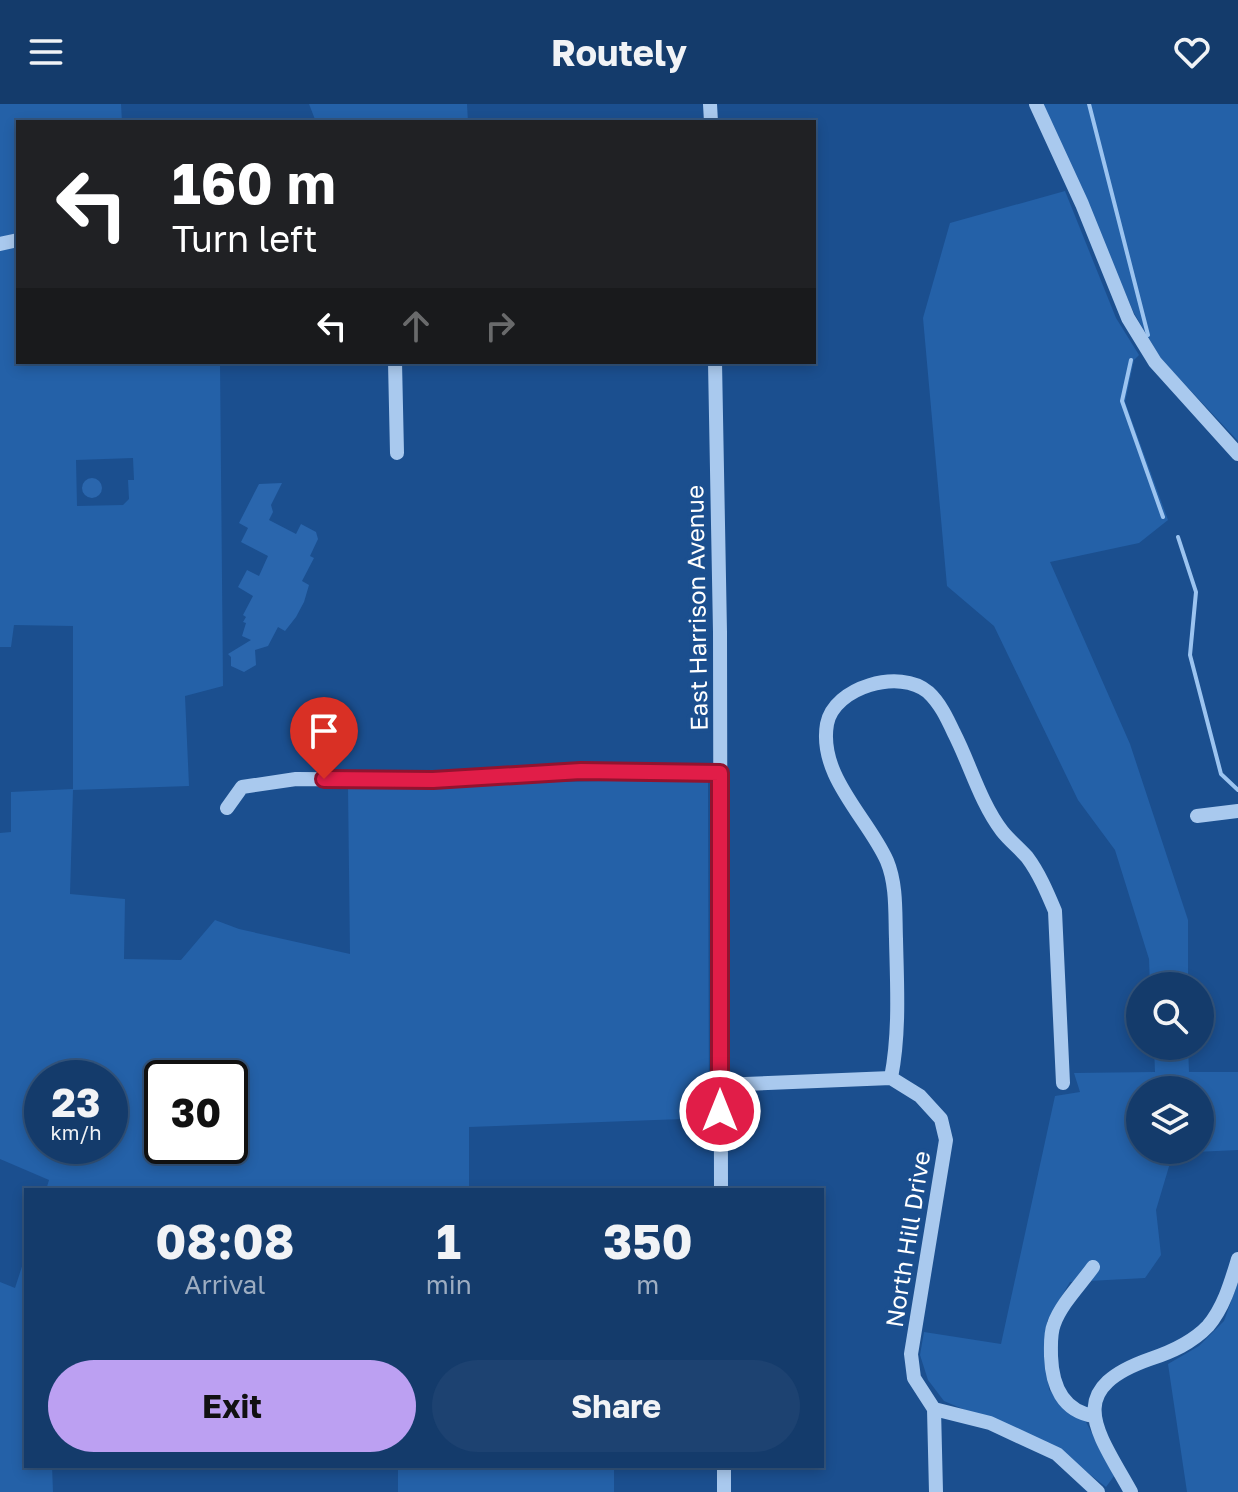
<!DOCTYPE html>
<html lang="en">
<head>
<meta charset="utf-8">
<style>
  :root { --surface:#143b6b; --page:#1d4271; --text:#f1f3f6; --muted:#9dadc1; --line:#33557e; --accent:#bca0f2 }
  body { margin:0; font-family:"Golos Text",sans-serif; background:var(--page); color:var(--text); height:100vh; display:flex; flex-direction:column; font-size:30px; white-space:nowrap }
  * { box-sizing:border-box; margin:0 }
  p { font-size:26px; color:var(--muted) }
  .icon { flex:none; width:44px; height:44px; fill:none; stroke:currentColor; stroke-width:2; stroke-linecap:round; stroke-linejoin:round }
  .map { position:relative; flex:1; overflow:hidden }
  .side { position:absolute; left:24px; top:1084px; width:800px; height:280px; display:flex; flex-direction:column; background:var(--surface); border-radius:0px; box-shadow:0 4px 12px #0003,0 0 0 2px var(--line) }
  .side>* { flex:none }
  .top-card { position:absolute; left:16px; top:16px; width:800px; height:244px; border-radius:0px; box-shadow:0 4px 12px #0003,0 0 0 2px var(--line); background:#202124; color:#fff; overflow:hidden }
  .buttons { position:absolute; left:1126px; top:868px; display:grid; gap:16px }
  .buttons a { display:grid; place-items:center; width:88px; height:88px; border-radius:50%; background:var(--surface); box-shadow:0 4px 12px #0003,0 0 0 2px var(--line); font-size:40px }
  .speed { position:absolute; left:24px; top:956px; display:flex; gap:16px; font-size:40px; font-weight:700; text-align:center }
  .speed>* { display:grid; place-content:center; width:104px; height:104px; border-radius:50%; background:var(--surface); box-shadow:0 4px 12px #0003,0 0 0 2px var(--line); line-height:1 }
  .speed small { font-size:20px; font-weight:400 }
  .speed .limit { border:4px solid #111; border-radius:12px; background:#fff; color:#111 }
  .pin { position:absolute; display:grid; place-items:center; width:68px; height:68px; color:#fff; margin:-82px -34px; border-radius:50% 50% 50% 0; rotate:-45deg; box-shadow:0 0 8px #0007 }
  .pin .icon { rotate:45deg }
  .me { position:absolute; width:88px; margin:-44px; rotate:0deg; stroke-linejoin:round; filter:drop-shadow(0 0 6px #0008) }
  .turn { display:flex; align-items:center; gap:28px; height:168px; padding:0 24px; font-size:36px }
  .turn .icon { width:104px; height:104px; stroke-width:2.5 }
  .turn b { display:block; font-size:56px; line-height:68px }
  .lanes { display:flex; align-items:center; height:76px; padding:0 24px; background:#0003; justify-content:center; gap:40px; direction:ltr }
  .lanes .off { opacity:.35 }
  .eta { display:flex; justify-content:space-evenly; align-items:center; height:136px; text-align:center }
  .eta b { font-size:48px; font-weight:700; line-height:56px }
  .cta { display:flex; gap:16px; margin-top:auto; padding:16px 24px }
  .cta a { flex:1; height:92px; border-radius:48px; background:var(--accent); color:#111; font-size:32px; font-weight:700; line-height:92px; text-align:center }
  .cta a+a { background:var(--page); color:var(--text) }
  header { display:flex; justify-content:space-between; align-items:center; height:104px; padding:0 24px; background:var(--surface); font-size:36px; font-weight:700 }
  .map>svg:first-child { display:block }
  .green { fill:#2461a8; fill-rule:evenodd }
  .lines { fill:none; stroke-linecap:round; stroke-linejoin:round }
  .stream { stroke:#9cc4f0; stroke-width:4 }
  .building { fill:#2a66ad }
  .minor { stroke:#a9c9ee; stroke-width:14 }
  .route-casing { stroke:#92132f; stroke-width:20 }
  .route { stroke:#e11d48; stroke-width:14 }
  .labels { text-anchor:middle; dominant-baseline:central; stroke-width:8; stroke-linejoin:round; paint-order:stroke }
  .street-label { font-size:24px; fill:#fff; stroke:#1b4f8f }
</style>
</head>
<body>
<header><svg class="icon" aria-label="menu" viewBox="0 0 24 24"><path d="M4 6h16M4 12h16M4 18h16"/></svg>Routely<svg class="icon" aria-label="heart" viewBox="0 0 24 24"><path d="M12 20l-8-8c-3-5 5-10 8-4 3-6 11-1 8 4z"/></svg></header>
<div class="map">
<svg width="1238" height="1388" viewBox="0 0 1238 1388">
  <rect width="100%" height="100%" fill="#1b4f8f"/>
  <path class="green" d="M0,0H121L122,18H18V258H220L223,582L185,592L189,682L73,686L70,790L125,795L124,855L181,856L215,816L239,825L350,850L348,682L708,675L709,1014L469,1023V1086H46L49,1076L0,1055V729L11,728V688L73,685V522L14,521L11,543H0ZM133,354L134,376H128L129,395L123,401L77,402L76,356ZM42,974H110V1042H42ZM162,974H230V1042H162Z
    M309,0H467L468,18H316Z
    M1043,0H1238V337L1161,255L1134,209Z
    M1065,87L1116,214L1139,251L1134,256L1125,298L1168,416L1139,439L1050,458L1130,640L1188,816V882H1150L1149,855L1115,746L1078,696L994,522L947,482L923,214L950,119Z
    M1154,942H1188L1189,968H1238V1046L1173,1049L1156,1106L1161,1151L1145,1174L1070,1178L1047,1217L1049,1286L1085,1316L1114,1372L1106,1383L1057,1345L944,1297L928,1276L920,1251L924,1228L1001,1240L1055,992L1080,988L1074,969L1155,968ZM1140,986H1200V1046H1140Z
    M26,1150V1362H52L53,1388H0V1178L15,1184Z
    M1238,1178V1388H1187L1168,1260L1199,1242L1224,1217Z
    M398,1362H614V1388H398Z"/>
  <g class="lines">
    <path class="stream" d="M1089,0L1148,231
      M1131,256L1122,297L1163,413
      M1178,433L1196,488L1190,551L1221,670L1238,686"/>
  </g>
  <path class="building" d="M82 384a10 10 0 1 1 20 0a10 10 0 1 1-20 0Z
    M282,379L271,401L273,408L269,416L296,430L301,420L316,428L318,435L310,452L314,454L302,477L309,481L304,498L296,513L285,527L278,523L268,542L255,546L256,561L244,568L231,562V553L228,550L251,536L242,532L246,519L243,518L246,513L243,511L253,492L238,483L247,466L259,472L268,452L241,438L248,424L239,419L259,380Z"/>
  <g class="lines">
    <path class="minor" d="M710,0L711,18
      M1036,0L1082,100L1128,214L1155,258L1238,350
      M0,140L18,136
      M395,258L397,349
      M715,258L720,528L721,1086
      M227,704L242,683L296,675L433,676L581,667L720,669
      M1197,712L1238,707
      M891,974C900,928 897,881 896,835C895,810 897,781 887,757C868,714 818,672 827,620C834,583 900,564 928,588C940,599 947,614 954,629C970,660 980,698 1002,727C1009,736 1019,744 1027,753C1039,769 1047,788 1055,807L1063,979
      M720,981L891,974L920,992L941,1015L946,1036L911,1250L914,1274L934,1305L990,1319L1057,1350L1098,1388
      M1093,1163C1081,1180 1061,1200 1054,1220C1050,1230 1051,1241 1051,1252C1052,1281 1062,1307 1094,1312
      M934,1305L936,1388
      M724,1362V1388
      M1131,1388C1097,1327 1062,1286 1150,1255C1171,1248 1192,1239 1208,1222C1224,1203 1231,1178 1238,1155"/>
  </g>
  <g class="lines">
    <g class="route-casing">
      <path id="route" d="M324,675L433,676L581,667L720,669V1007"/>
    </g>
    <use href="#route" class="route"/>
  </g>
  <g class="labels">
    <g class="street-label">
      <text transform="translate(696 504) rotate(-91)">East Harrison Avenue</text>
      <text transform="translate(907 1135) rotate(-81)">North Hill Drive</text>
    </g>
  </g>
</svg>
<div class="buttons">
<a><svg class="icon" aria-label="search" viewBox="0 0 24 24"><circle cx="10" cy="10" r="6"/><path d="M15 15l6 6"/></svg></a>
<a><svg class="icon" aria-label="layers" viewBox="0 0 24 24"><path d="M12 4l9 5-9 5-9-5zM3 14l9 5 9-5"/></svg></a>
</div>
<div class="speed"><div>23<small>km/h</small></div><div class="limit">30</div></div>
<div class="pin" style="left:324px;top:675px;background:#d93025"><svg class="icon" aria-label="arrive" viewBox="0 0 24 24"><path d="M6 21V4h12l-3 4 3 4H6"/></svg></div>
<svg class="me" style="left:720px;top:1007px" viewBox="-20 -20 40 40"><circle r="17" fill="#e11d48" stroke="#fff" stroke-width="3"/><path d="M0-11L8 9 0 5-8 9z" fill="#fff"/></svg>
<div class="top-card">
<div class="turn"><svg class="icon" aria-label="left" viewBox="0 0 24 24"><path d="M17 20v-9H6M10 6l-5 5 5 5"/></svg><div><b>160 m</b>Turn left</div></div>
<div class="lanes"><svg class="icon" aria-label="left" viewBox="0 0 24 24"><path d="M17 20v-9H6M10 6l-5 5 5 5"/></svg><svg class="icon off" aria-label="ahead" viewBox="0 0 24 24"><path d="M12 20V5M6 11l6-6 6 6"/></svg><svg class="icon off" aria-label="right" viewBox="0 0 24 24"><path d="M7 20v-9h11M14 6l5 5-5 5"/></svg></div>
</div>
<section class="side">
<div class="eta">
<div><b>08:08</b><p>Arrival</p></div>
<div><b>1</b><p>min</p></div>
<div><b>350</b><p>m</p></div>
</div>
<div class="cta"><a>Exit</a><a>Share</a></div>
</section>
</div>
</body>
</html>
